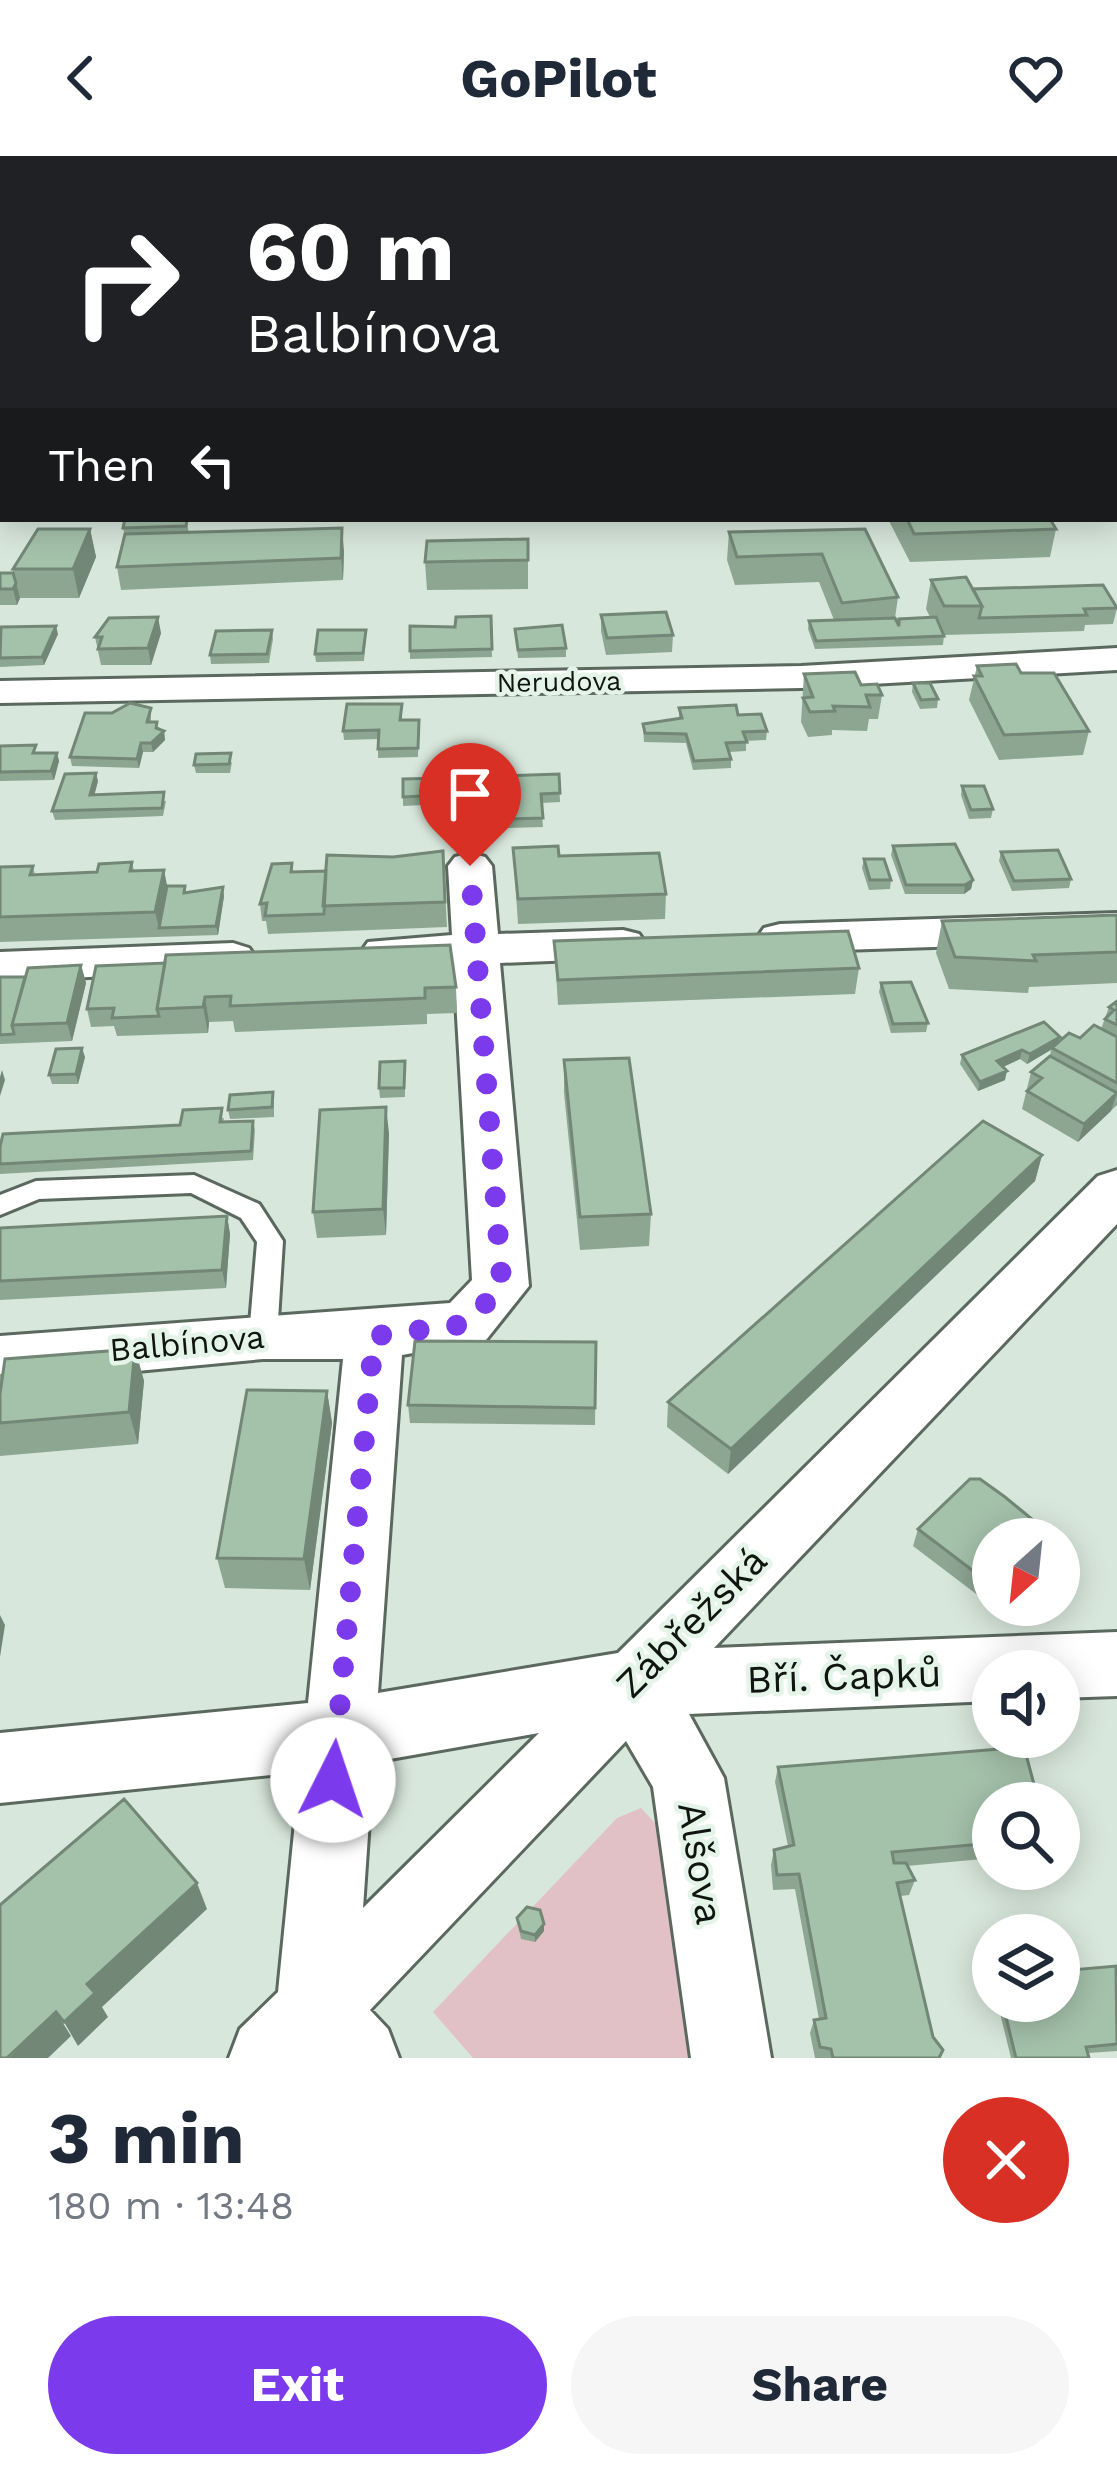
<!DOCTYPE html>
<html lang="en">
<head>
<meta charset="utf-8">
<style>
  :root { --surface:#fff; --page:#f6f6f7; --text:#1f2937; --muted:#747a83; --accent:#7c3aed }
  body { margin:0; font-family:"Work Sans",sans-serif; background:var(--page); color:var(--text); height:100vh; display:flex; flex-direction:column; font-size:45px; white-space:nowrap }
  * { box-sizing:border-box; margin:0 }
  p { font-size:39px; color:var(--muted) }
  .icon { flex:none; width:66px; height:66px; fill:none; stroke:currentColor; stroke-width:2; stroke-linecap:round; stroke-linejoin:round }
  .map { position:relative; height:1902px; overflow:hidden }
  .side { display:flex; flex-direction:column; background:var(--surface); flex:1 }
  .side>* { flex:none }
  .guide { position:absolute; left:0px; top:0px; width:1119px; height:366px; box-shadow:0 6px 30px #0003; background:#202124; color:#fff; overflow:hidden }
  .needle { width:78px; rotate:207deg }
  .tools { position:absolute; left:972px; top:1362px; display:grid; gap:24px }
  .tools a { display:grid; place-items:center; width:108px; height:108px; border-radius:50%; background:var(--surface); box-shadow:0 6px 30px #0003; font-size:60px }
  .pin { position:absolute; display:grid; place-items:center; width:102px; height:102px; color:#fff; margin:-123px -51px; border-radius:50% 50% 50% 0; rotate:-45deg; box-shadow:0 0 12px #0007 }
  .pin .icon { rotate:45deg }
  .me { position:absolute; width:132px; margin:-66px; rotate:4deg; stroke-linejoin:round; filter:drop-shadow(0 0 9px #0008) }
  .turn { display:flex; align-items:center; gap:42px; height:252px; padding:0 48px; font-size:54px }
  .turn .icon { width:156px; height:156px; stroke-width:2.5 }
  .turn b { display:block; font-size:84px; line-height:102px }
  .then { display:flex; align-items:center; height:114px; padding:0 48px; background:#0003; gap:24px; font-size:45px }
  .round { display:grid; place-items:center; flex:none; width:126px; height:126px; border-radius:63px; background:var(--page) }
  .head { display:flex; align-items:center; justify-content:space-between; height:204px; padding:0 48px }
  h1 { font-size:72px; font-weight:700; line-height:90px }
  .action { display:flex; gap:24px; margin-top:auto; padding:24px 48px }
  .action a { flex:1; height:138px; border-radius:72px; background:var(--accent); color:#fff; font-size:48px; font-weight:700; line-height:138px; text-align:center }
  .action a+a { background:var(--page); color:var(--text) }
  header { display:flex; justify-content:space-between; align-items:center; height:156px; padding:0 48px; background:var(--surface); font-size:54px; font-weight:700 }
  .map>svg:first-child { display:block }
  .green { fill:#e2c1c6 }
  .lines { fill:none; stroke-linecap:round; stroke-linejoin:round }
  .service-casing { stroke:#5b685e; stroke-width:6 }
  .minor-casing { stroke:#5b685e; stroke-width:6 }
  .service { fill:#fff; fill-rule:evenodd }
  .minor { fill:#fff; fill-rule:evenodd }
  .wall { fill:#8da692 }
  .shaded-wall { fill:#738777 }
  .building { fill:#a4c1aa; stroke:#738777; stroke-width:3 }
  .route { stroke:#7c3aed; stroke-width:21; stroke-dasharray:0 37.8 }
  .labels { text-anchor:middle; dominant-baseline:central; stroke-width:9; stroke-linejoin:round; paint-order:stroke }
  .far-street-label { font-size:27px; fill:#101511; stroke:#e5f4e8 }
  .street-label { font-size:33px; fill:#101511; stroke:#e5f4e8 }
  .near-street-label { font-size:39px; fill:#101511; stroke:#e5f4e8 }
</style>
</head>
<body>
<header><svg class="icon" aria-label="back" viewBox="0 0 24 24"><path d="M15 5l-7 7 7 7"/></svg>GoPilot<svg class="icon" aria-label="heart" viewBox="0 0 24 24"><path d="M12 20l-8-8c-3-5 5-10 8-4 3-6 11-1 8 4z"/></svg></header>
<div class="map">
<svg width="1117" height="1902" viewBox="0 0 1117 1902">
  <rect width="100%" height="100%" fill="#d8e7db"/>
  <path class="green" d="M641,1652L678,1692L712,1902H473L433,1856L617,1662Z"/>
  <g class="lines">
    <g class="service-casing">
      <path id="service" d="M640,0H650L652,3H642Z
        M194,1019L259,1048L283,1085L277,1180L273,1188L263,1191L253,1188L249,1180L257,1086L241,1062L191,1037L39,1043L0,1059V1039L36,1025Z"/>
    </g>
    <g class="minor-casing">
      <path id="minor" d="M5,0H49L51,2L8,3Z
        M1116,142H1117V158H1116Z
        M0,179H3V195H0Z
        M1117,492V514L801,532L0,547V525L801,510Z
        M470,697L485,701L492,710L498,778L623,774L639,778L646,788L639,798L623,802L500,807L529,1130L486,1184L402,1199L378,1537L618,1497L1098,1020L1117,1014V1068L714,1492L1117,1476V1540L1059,1542V1515H993V1545L689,1558L724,1622L771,1902H691L653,1631L626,1585L370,1854L388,1873L399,1902H229L240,1873L278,1836L300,1616L0,1647V1577L308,1547L343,1203H263L0,1228V1180L450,1147L472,1124L454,808L368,806L361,796L368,786L452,779L448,710L455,701ZM539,1577L363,1752L373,1606Z
        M1117,757V785L780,796L764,792L757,782L764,772L780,768Z
        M233,787L249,792L256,802L249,812L0,826V796Z"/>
    </g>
    <use href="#service" class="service"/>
    <use href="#minor" class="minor"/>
  </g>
  <path class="wall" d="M343,0H484L412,3H344Z
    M0,300H3V342L0,343Z
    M186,363L189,377L344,395L343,424L121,434L117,411L125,380L123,372Z
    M888,363H1050L1056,373L1050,401L910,406Z
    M90,373L96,401L79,442H20L17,449H0V433L13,417V413Z
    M865,373L898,441L895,462L898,468L930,461L926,453L931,424L973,433L1117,452L1113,468L1085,469L1084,475L944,479L943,489L815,493L808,473L809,465L834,464L819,426L735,429L727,404L729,376Z
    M528,383V433L427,434L425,406Z
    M601,459L673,479L672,496L606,499L601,475Z
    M491,460L492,501L410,503V470L455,471Z
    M0,473L58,478L44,509L0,511Z
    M515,473L566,492V501L518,502Z
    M272,474L273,483L269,507L211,508L210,499Z
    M161,477L151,509H101L95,481Z
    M366,482L364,505L316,506L315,498Z
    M977,510L1021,517L1089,575L1083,599L999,604L969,544Z
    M804,518L861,529L882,539L878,563H869L867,575L832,574V579L808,581L801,566Z
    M913,527L938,543L937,552L920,553L912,536Z
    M402,548V564H419L418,601L378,602V583L344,584L343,575Z
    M151,552V566L164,575L165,584L153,596H143L139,612L72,610L70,601L112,557Z
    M679,552L738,559L767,575L766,584L746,585V595L729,596L731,603V612L693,614L686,587L644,586L643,568L679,562Z
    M0,590L38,597H57L59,605L54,624L0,625Z
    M232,606L230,617H196L194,609Z
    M559,618L560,646L541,647L543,671L449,674L445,622Z
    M442,622L443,648L403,650V623Z
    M98,625L94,639L166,645L163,660L55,664L52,655Z
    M962,630L993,653L991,662L969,663L961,639Z
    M893,690L973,724L971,733L964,738H905L891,699Z
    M513,692L666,738L665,763L518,768Z
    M443,695L447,771L268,778L266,765H262L260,748L292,707L293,716L326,715L393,701Z
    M1001,696L1071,723L1069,732L1012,735L999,705Z
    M864,703L891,724L890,733L869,734L862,712Z
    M132,706L134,715L167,730L186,736L224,740L218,779L0,786V711L33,710L35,719L97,716Z
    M1117,759V827L1029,831L1028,837L949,833L936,797L942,765Z
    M554,785L859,812L855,838L558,849Z
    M81,809L86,827L72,885L0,888V821H25Z
    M96,810L456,831L457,857L427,858V868L235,876L233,865L209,866L208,877L117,880L114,870L91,871L87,853Z
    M881,827L928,867L926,876L891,877L879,836Z
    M1117,845V949L1078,986L1022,953L1031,916L1050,900L1051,894L1027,908L1020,903L1003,911L1005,924L978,935L960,908L962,899L1080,882L1101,873L1109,851Z
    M85,901L78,928H52L49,919Z
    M564,904L651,1058L649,1090L580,1094L564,937Z
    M405,905V941L380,942L379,932Z
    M274,945V961L230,963L228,954Z
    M224,962L223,966L253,965L255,974L253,1004L0,1018V991L180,969Z
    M389,977L386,1079L317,1082L313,1056Z
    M1042,999L1035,1025L728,1318L667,1271L668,1246Z
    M227,1060L230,1078L226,1132L0,1144V1072Z
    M596,1186L595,1269L410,1267L408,1249Z
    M135,1193L144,1225L138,1288L0,1300V1218Z
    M327,1235L332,1267L310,1434L225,1432L217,1402Z
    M918,1373L993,1383V1441L988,1447L913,1390Z
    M778,1611L993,1647V1702L907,1710L915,1724L909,1739L900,1740L939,1902H815L810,1877L814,1864L819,1863L795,1733L773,1734L771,1709L774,1694L788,1690L775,1626Z
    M517,1762L544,1768V1775L535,1786L521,1783Z
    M1116,1810L1117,1895L1088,1897L1089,1902H1011L997,1845H1059Z"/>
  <path class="shaded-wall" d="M3,247V274H0V248Z
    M342,372L344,395L343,424L341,402Z
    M90,373L96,401L79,442L73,413Z
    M16,427L20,442L17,449L13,433Z
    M158,461L161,477L151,509L148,492Z
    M56,470L58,478L44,509L42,501Z
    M164,575L165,584L153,596L151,587Z
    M141,587L143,596L139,612L137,603Z
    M57,597L59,605L54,624L51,615Z
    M96,617L98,625L92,648L90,639Z
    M164,714L169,739L159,772L155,756Z
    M973,724L971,733L964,738L965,729Z
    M223,731L224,740L218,779L216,770Z
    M81,809L86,827L72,885L67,867Z
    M205,841L209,866L208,877L203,851Z
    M1060,881L1057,890L1027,908L1030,898Z
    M82,892L85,901L78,928L76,918Z
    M1022,894L1020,903L994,915L997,905Z
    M2,914L5,924L0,940V921Z
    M1007,915L1005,924L978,935L980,926Z
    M1117,937L1111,955L1078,986L1084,968Z
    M386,951L389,977L386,1079L383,1053Z
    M1042,999L1035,1025L728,1318L731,1293Z
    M227,1060L230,1078L226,1132L222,1114Z
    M135,1193L144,1225L138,1288L129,1256Z
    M327,1235L332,1267L310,1434L304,1403Z
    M0,1459L5,1469L0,1501Z
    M197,1727L207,1753L102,1851L108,1861L78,1890L64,1866L87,1828Z
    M544,1768V1775L535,1786V1779Z
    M56,1856L71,1880L48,1902H9Z"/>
  <path class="building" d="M949,0H1071L1075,3H952Z
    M1116,194H1117L1116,260Z
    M0,219H3V247L0,248Z
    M125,363H180L187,364L186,370L123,372Z
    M907,363H1050L1056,373L914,378Z
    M342,372L341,402L117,411L125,378Z
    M38,373H90L73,413H13Z
    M865,373L898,441L842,447L822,398L737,401L729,376Z
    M528,383V404L425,406L427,385Z
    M0,417H13L16,427L13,433H0Z
    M966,421L982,450H944L931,424Z
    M1103,429L1117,452L1084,453L1087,459L979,462L982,450L973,433Z
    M666,456L673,479L607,482L601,459Z
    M491,460L492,493L410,495V470L455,471L456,461Z
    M158,461L148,492L98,493L102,481H95L109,462Z
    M936,461L944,480L816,485L809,465L895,462L899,470V463Z
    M562,469L566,492L518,494L515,473Z
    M56,470L42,501L0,502L1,471Z
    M272,474L267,498L210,499L216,475Z
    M318,474H366L363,497L315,498Z
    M1016,508L1021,517H1054L1089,575L1004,579L974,520H982L977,510Z
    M855,516L861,529L877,528L882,539H866L870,551L833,550L835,555L810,556L803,542L813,541L804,518Z
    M913,527H930L938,543L921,544Z
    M130,547L151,552L147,566H157L156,572L164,575L151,587H141L137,603L70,601L85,557H112Z
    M347,548H402L400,564H419L418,592L378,593L379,574L343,575Z
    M736,549L738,559L761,558L767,575L743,576L747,586L726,587L731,603L694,605L686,578L645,577L643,568L682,562L679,552Z
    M36,589L33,597H57L51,615L0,616V590Z
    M231,597L229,608L194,609L196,598Z
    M96,617L90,639L164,636L162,652L52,655L65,618Z
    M559,618L560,637L541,638L543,662L448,665L445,622Z
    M442,622V639L403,641V623Z
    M962,630H984L993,653L971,654Z
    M955,688L973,724L965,729H906L893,690Z
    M558,690L559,700L659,697L666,738L518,743L513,692Z
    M1058,694L1071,723L1014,725L1001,696Z
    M443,695L445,746L323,750L327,699L393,701Z
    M864,703H884L891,724H870Z
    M132,706L130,715L164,714L155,756L0,761V711L33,710L30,719L97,716L99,708Z
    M292,707L291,716L326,715L324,758L265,760L267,747L260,748L272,708Z
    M167,730H185L184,737L223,731L216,770L159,772Z
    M1117,759V796L1033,799L1036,805L955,801L942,765Z
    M848,775L859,812L558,824L554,785Z
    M450,789L456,831L425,832V842L230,850L231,840L205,841L203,851L157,853L166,799Z
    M165,807L157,853L159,860L112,862L114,852L87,853L96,810Z
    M81,809L67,867L12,869L28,812Z
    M0,821H25L12,869L14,878L0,879Z
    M911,826L928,867L893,868L881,827Z
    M1117,845V869L1105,863L1114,854L1109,851Z
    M1044,866L1060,881L1030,898L1022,894L997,905L1007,915L980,926L962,899Z
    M1094,869L1117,881V927L1052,892L1069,877L1080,882Z
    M82,892L76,918L49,919L56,893Z
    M1050,900L1117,937L1084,968L1027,935L1042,922L1031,916Z
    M629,902L651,1058L580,1061L564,904Z
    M405,905L404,932H379L380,906Z
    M273,936L272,951L228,954L230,939Z
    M386,951L383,1053L313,1056L320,954Z
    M222,952L220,966L253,965L251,995L0,1008V991L3,978L180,969L183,954Z
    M983,965L1042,999L731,1293L668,1246Z
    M227,1060L222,1114L0,1125V1072Z
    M415,1185L596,1186L595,1252L408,1249Z
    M135,1193L129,1256L0,1267V1238L5,1203Z
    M247,1234L327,1235L304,1403L217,1402Z
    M970,1323H980L1005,1341L1056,1383H993V1430L918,1373Z
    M1024,1591L1039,1647H993V1687L892,1696L894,1707H906L915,1724L897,1727L933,1881L943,1894L939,1902H833L831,1893L820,1891L814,1864L826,1862L799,1718L777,1719L774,1694L794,1689L778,1611Z
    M124,1643L197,1727L87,1828L95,1837L64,1866L56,1856L8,1901L9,1902H0V1749Z
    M527,1751L540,1754L544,1768L535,1779L521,1775L517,1762Z
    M1116,1810L1117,1888L1086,1891L1089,1902H1016L1002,1845H1059V1815Z"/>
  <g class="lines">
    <path class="route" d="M333,1624L374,1180L466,1168L502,1130L470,710"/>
  </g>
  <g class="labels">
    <g class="far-street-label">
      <text transform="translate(559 526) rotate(-1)">Nerudova</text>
    </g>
    <g class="street-label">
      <text transform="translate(187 1187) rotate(-5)">Balbínova</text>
    </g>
    <g class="near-street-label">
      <text transform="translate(691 1466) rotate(-45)">Zábřežská</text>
      <text transform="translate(844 1520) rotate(-2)">Bří. Čapků</text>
      <text transform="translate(701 1707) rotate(81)">Alšova</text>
    </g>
  </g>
</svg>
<div class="tools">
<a><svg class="needle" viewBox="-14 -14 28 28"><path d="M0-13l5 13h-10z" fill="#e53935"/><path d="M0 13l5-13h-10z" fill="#747a83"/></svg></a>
<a><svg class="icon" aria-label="sound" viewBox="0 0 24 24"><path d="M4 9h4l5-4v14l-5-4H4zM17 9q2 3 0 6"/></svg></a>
<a><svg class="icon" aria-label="search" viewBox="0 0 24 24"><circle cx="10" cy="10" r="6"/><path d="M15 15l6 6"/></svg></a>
<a><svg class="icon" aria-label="layers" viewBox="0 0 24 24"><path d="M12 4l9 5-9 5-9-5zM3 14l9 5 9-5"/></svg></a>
</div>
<div class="pin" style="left:470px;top:710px;background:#d93025"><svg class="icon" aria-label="arrive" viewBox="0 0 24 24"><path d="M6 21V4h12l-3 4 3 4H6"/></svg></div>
<svg class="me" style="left:333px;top:1624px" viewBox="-20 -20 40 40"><circle r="19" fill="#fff"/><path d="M0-13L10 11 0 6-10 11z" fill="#7c3aed"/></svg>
<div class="guide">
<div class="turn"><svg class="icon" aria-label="right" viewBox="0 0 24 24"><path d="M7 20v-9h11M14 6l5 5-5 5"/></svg><div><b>60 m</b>Balbínova</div></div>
<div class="then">Then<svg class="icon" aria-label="left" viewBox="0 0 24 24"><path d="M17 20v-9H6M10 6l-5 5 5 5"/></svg></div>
</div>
</div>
<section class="side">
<div class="head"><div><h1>3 min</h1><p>180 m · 13:48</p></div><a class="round" style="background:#d93025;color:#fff"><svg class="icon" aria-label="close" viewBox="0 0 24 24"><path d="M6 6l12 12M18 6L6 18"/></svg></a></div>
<div class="action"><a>Exit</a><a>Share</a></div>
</section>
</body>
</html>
